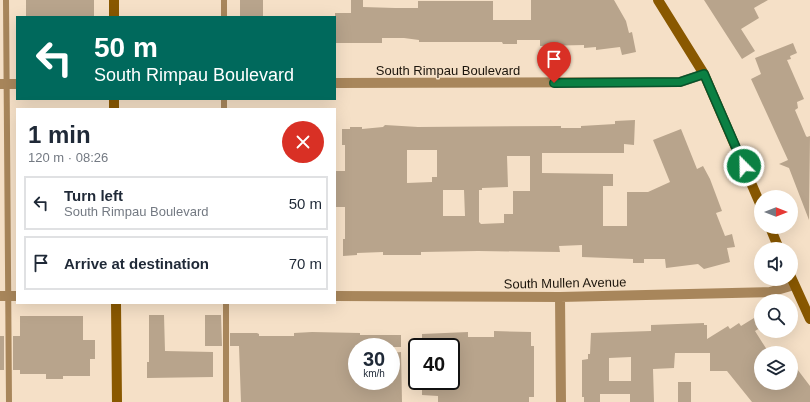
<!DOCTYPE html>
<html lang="en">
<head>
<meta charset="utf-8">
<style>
  :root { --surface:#fff; --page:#f6f6f7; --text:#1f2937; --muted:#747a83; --line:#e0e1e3 }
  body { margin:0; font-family:Helvetica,sans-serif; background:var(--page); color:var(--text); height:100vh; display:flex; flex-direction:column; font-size:15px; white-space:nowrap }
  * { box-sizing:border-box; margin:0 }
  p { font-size:13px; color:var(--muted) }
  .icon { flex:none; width:22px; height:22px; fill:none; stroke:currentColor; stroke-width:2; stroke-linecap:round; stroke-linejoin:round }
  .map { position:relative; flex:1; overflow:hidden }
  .drawer { position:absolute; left:16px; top:108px; width:320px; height:196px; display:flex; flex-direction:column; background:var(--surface); border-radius:0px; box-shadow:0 4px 16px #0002 }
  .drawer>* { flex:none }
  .banner { position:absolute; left:16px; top:16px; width:320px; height:84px; border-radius:0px; box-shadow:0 4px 16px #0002; background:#00695c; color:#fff; overflow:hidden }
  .needle { width:26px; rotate:90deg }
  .controls { position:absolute; left:754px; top:190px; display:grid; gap:8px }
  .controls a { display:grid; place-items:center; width:44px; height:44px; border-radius:50%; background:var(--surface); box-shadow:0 4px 16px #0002; font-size:20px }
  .speed { position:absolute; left:348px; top:338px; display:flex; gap:8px; font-size:20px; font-weight:700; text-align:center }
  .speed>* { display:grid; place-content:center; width:52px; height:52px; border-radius:50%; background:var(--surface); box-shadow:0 4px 16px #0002; line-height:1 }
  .speed small { font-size:10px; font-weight:400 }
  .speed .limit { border:2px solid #111; border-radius:6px; background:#fff; color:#111 }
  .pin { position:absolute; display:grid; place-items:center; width:34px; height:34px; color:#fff; margin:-41px -17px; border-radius:50% 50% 50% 0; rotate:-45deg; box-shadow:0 0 4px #0007 }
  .pin .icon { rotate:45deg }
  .me { position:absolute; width:44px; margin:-22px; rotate:337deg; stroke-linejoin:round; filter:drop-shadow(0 0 3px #0008) }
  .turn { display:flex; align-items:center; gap:14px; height:84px; padding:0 12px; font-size:18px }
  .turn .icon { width:52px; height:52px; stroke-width:2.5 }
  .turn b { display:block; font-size:28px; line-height:34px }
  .round { display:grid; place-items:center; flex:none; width:42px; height:42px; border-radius:21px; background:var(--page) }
  .headline { display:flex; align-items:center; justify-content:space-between; height:68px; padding:0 12px }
  h1 { font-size:24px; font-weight:700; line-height:30px }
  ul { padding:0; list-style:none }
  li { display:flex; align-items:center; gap:12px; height:54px; margin:0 8px 6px; padding:0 4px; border:2px solid var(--line); border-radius:0px }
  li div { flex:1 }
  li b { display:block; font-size:15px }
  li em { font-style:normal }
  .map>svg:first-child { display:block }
  .building { fill:#b8a48c; fill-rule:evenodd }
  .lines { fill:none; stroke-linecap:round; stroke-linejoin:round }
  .lane { stroke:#a8865b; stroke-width:6 }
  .street { stroke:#a8865b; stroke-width:10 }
  .secondary { stroke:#895800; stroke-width:10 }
  .route-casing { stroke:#07532c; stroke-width:10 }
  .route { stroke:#0b8043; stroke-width:7 }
  .labels { text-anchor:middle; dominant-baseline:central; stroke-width:3; stroke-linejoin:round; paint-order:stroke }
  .street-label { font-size:13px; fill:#1c150c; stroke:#f5e0c7 }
</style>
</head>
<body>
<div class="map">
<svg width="810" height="402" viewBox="0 0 810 402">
  <rect width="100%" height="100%" fill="#f5e0c7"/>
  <path class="building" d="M26,0H94V17H26Z
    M240,0H263V17H240Z
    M351,0H363V7L395,8H418V1H493V20H531V0H614L626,21L629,33L632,32L636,52L622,55L620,47L596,50V47L584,48V45L540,46V40H517V44H503L502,42H419V40L404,38H382V43H335V13H351Z
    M704,0H768L754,8L759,18L741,29L755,51L742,59Z
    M793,43L797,53L790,56L791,59L787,60L804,99L797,102L798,108L795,110L806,136L807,137L810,136L809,220L789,168L779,164L788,160L751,79L761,74L755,58Z
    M635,120L634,145L624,144V153H542V173L613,174V186H603V226H627V192H648L670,182L653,140L681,129L697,169L703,166L710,179L722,211L716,213L725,236L732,234L735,247L727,248L730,262L704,269L698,264L666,268L665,259H644V263H633V259L582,257V245L559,246L560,252L478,251L421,252V255H383V252L357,253V255L343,256V239H345V207H335V171H345V145H342V129H350V127H362V129L383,127L385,125L418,127L561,126V128H581V126L615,124V121ZM407,150H437V177H432V182L407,183ZM507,156H530V191H513V214H504V223L481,224L479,222V190H482V188L508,187ZM443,190H464L465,216H443Z
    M149,315H164L165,351L213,352V377L147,378V362H149Z
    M205,315H221L222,346H205Z
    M20,316H83V340H95V359H90V376H63V379H46V374H20V370H13V336H20Z
    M754,318L760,328L755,331L769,353H761V383H791V361L810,386V402H752L727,371H710V353H675L674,368L653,369L654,402H630V394H600V402H584V397H582V360L588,359V354H590L591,333L651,331V325L704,323V325H707V339L728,326L730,329L739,323L741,326ZM631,357V381H609V358Z
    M494,331L531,332V346H534V397H529V402H438V396L422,395V381H451V347H422V334L468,332V337H494Z
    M312,332L360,333V335H401V347H357V382L391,381V353L401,352L402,402H241L239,346H230V333H257L259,334V336H294V333Z
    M0,336H4V370H0Z
    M678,382H691V402H678Z"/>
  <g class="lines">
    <path class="lane" d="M6,0L9,402
      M224,0V17
      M224,99V109
      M226,303V402"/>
    <path class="street" d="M335,83L680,82L704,74
      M0,84H17
      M0,296H17
      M335,296L560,297L770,292L794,285
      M560,297L561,402"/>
    <path class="secondary" d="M114,0V17
      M658,0L704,74L761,206
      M114,99V109
      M770,227L779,249
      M791,277L810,319
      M116,303L117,402"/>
  </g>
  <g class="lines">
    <g class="route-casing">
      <path id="route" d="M554,83L680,82L704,74L744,166"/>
    </g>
    <use href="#route" class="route"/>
  </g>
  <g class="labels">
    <g class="street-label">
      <text x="448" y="70">South Rimpau Boulevard</text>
      <text transform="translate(565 283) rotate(-1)">South Mullen Avenue</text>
    </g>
  </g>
</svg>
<div class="controls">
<a><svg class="needle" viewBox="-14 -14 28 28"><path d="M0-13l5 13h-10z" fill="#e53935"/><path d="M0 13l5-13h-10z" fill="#747a83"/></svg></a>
<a><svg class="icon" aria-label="sound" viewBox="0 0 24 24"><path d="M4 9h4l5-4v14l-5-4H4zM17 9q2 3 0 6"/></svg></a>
<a><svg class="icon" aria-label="search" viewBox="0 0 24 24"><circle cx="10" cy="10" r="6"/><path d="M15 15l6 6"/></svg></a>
<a><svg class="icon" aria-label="layers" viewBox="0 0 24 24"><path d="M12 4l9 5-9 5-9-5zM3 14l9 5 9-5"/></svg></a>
</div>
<div class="speed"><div>30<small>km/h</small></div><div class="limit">40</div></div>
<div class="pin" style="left:554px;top:83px;background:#d93025"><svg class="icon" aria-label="arrive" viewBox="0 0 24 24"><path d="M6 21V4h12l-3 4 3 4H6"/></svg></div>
<svg class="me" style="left:744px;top:166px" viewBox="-20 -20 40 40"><circle r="17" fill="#0b8043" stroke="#fff" stroke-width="3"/><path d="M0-11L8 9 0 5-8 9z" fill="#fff"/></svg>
<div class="banner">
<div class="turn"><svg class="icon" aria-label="left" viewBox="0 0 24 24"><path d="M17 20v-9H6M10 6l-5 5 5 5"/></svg><div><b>50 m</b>South Rimpau Boulevard</div></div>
</div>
<section class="drawer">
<div class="headline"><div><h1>1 min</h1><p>120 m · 08:26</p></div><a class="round" style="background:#d93025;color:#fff"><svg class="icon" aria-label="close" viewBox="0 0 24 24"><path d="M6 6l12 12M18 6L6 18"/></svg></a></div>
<ul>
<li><svg class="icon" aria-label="left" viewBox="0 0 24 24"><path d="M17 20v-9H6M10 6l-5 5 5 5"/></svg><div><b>Turn left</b><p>South Rimpau Boulevard</p></div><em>50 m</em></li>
<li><svg class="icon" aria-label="arrive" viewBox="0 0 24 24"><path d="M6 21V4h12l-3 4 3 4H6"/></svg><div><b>Arrive at destination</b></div><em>70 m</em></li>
</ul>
</section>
</div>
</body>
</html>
